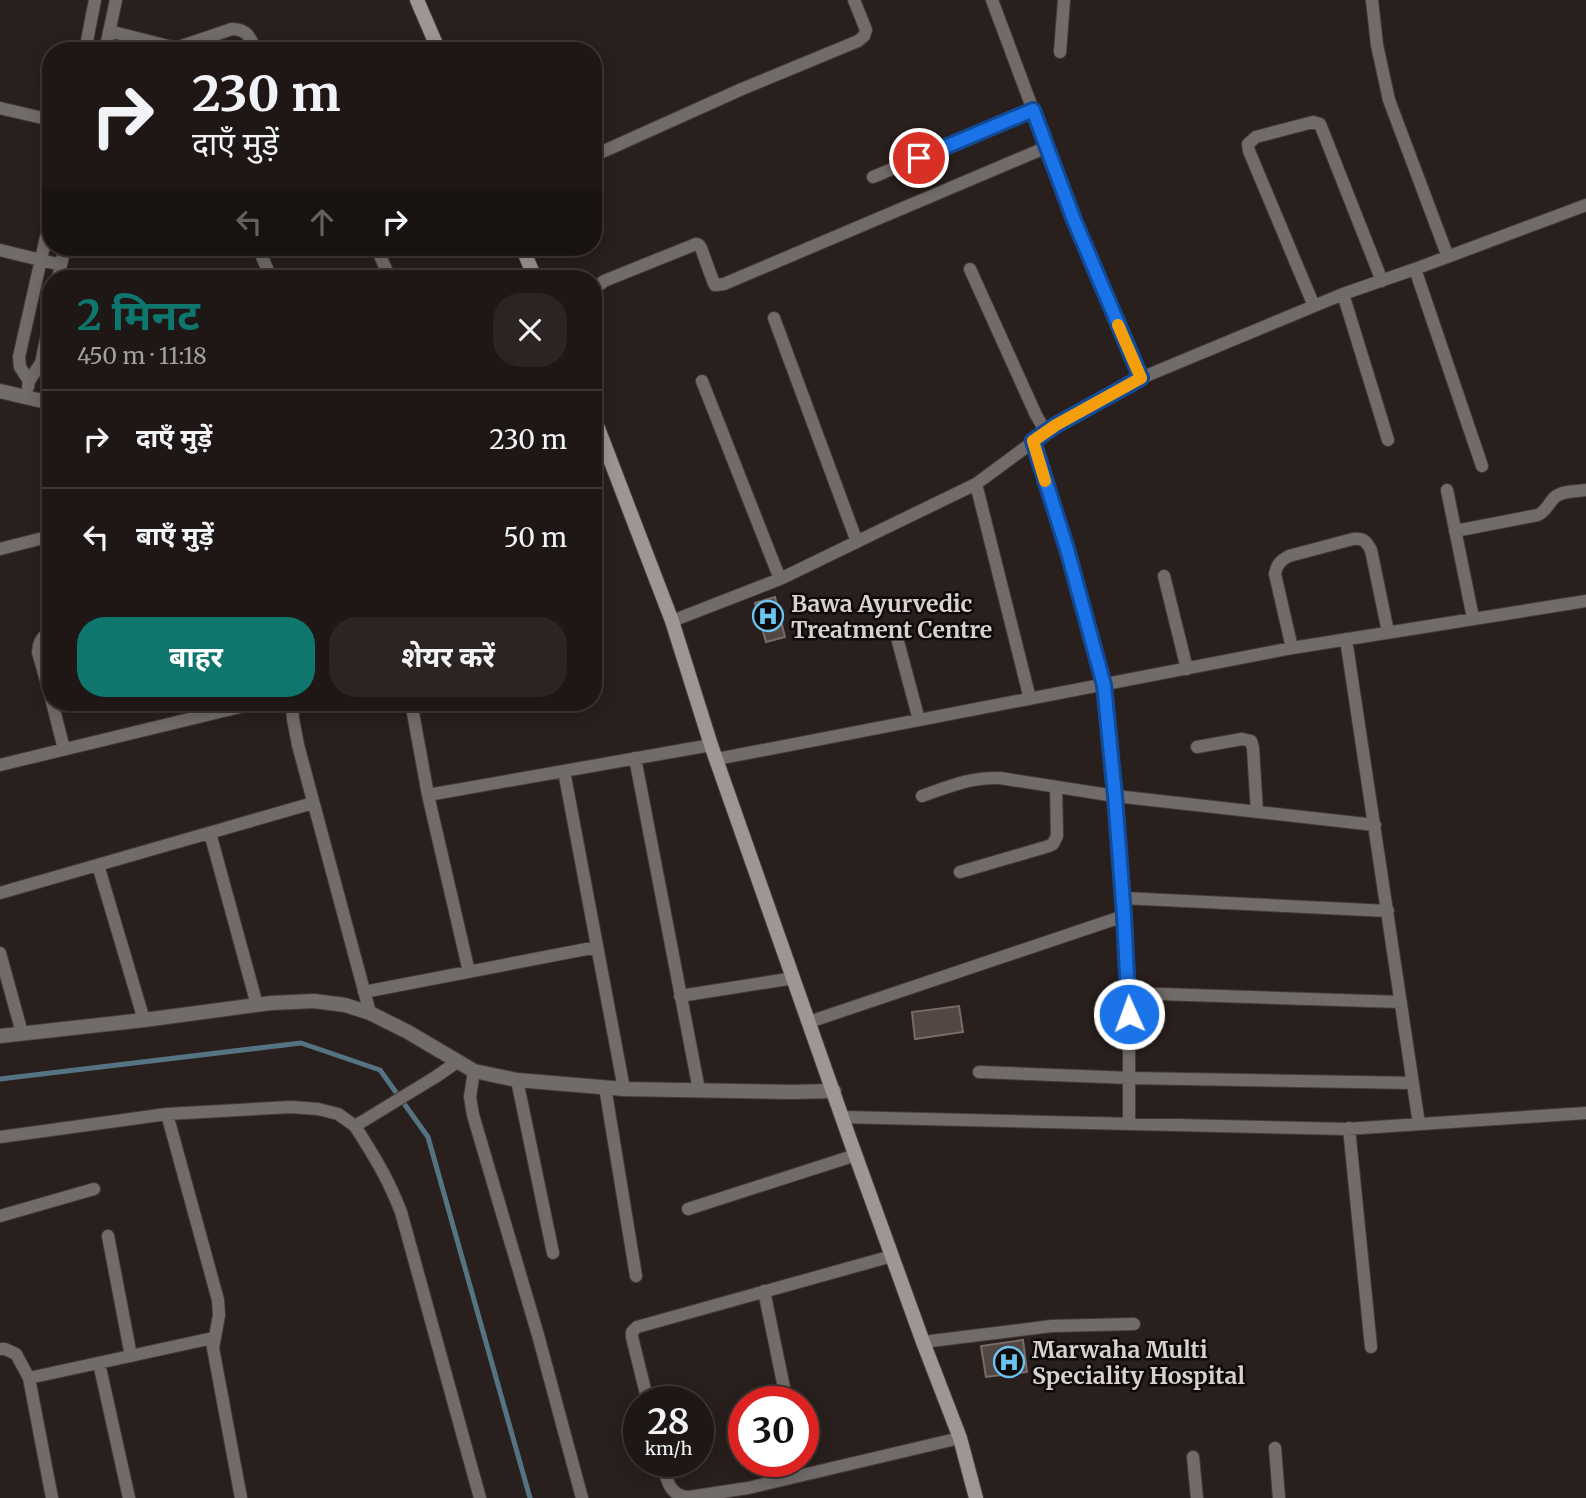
<!DOCTYPE html>
<html lang="hi">
<head>
<meta charset="utf-8">
<style>
  :root { --surface:#1f1715; --page:#2c2422; --text:#f1f3f6; --muted:#a19fa0; --line:#3c3634; --accent:#0f766e }
  body { margin:0; font-family:Merriweather,"Noto Sans Devanagari",serif; background:var(--page); color:var(--text); height:100vh; display:flex; flex-direction:column; font-size:26px; white-space:nowrap }
  * { box-sizing:border-box; margin:0 }
  p { font-size:23px; color:var(--muted) }
  .icon { flex:none; width:38px; height:38px; fill:none; stroke:currentColor; stroke-width:2; stroke-linecap:round; stroke-linejoin:round }
  .map { position:relative; flex:1; overflow:hidden }
  .panel { position:absolute; left:42px; top:270px; width:560px; height:441px; display:flex; flex-direction:column; background:var(--surface); border-radius:28px; box-shadow:0 4px 18px #0003,0 0 0 2px var(--line) }
  .panel>* { flex:none }
  .hud { position:absolute; left:42px; top:42px; width:560px; height:214px; border-radius:28px; box-shadow:0 4px 18px #0003,0 0 0 2px var(--line); background:#1f1715; color:var(--text); overflow:hidden }
  .speed { position:absolute; left:623px; top:1386px; display:flex; gap:14px; font-size:35px; font-weight:700; text-align:center }
  .speed>* { display:grid; place-content:center; width:91px; height:91px; border-radius:50%; background:var(--surface); box-shadow:0 4px 18px #0003,0 0 0 2px var(--line); line-height:1 }
  .speed small { font-size:18px; font-weight:400 }
  .speed .limit { border:10px solid #d22; background:#fff; color:#111 }
  .pin { position:absolute; display:grid; place-items:center; width:60px; height:60px; color:#fff; margin:-30px; border:4px solid #fff; border-radius:50%; box-shadow:0 2px 7px #0007 }
  .me { position:absolute; width:77px; margin:-38px; rotate:358deg; stroke-linejoin:round; filter:drop-shadow(0 0 5px #0008) }
  .turn { display:flex; align-items:center; gap:24px; height:147px; padding:0 35px; font-size:32px }
  .turn .icon { width:91px; height:91px; stroke-width:2.5 }
  .turn b { display:block; font-size:49px; line-height:60px }
  .lanes { display:flex; align-items:center; height:66px; padding:0 35px; background:#0003; justify-content:center; gap:35px; direction:ltr }
  .lanes .off { opacity:.35 }
  .round { display:grid; place-items:center; flex:none; width:74px; height:74px; border-radius:28px; background:var(--page) }
  .summary { display:flex; align-items:center; justify-content:space-between; height:119px; padding:0 35px }
  h1 { font-size:42px; font-weight:700; line-height:52px; color:var(--accent) }
  .action { display:flex; gap:14px; margin-top:auto; padding:14px 35px }
  .action a { flex:1; height:80px; border-radius:28px; background:var(--accent); color:#fff; font-size:28px; font-weight:700; line-height:80px; text-align:center }
  .action a+a { background:var(--page); color:var(--text) }
  ul { padding:0; list-style:none }
  li { display:flex; align-items:center; gap:21px; height:98px; padding:0 35px; border-top:2px solid var(--line) }
  li div { flex:1 }
  li b { display:block; font-size:26px }
  li em { font-style:normal }
  .map>svg:first-child { display:block }
  .lines { fill:none; stroke-linecap:round; stroke-linejoin:round }
  .stream { stroke:#547383; stroke-width:5 }
  .building { fill:#524743; stroke:#796c68; stroke-width:2 }
  .minor-casing { stroke:#453b39; stroke-width:14 }
  .tertiary-casing { stroke:#453b39; stroke-width:16 }
  .secondary-casing { stroke:#453b39; stroke-width:16 }
  .minor { stroke:#716c6a; stroke-width:12 }
  .tertiary { stroke:#716c6a; stroke-width:14 }
  .secondary { stroke:#9f9694; stroke-width:14 }
  .route-casing { stroke:#114b97; stroke-width:18 }
  .route { stroke:#1a73e8; stroke-width:12 }
  .slow { stroke:#f59e0b; stroke-width:12 }
  .labels { text-anchor:middle; dominant-baseline:central; stroke-width:5; stroke-linejoin:round; paint-order:stroke }
  .poi-label { font-size:23px; font-weight:bold; fill:#d8d1cf; stroke:#0e0a09; text-anchor:start }
</style>
</head>
<body>
<div class="map">
<svg width="1586" height="1498" viewBox="0 0 1586 1498">
  <rect width="100%" height="100%" fill="#291f1c"/>
  <g class="lines">
    <path class="stream" d="M0,1079L301,1043L380,1070L428,1137L530,1498"/>
  </g>
  <path class="building" d="M775,597L785,637L766,642L755,603Z
    M959,1006L963,1032L915,1039L912,1012Z
    M1023,1340L1027,1372L986,1377L981,1346Z"/>
  <g class="lines">
    <g class="minor-casing">
      <path id="minor" d="M992,0L1074,220L1141,378
        M1372,0L1377,45L1389,100L1448,257
        M109,31L176,48L177,51
        M176,48L232,29C247,29 251,38 256,51
        M85,51L95,0
        M105,51L116,0
        M1060,52L1064,0
        M0,108L51,120
        M593,156L742,89L858,41L864,36L866,30L854,0
        M873,177L1033,110
        M258,247L271,278
        M376,247L390,278
        M0,250L61,265
        M970,269L1036,415L1046,432
        M1415,269L1482,466
        M58,278L65,247
        M593,290L604,281L696,244L699,245L701,248L713,281L715,285L724,284L1047,147
        M1343,294L1388,440
        M1314,306L1249,151L1248,144L1256,137L1313,122L1320,124L1382,281
        M774,318L857,542
        M29,381L20,367L19,357L51,215
        M702,381L780,579
        M28,387L29,381L41,363L51,316
        M1033,441L1067,549L1104,685L1115,796L1129,993V1124
        M976,484L1030,699
        M1447,490L1473,618
        M1455,531L1538,515C1546,511 1547,506 1553,499C1560,490 1576,492 1586,490
        M0,549L51,536
        M1164,576L1187,669
        M672,621L780,579L976,484L1056,425L1141,378L1343,294L1415,269L1586,205
        M51,631C42,636 39,642 38,652L51,698
        M896,634L919,720
        M1346,639L1419,1124
        M1292,648L1275,574C1277,564 1280,561 1289,556L1353,539C1364,538 1366,541 1371,550L1388,632
        M52,702L64,749
        M292,702L293,719L298,745L370,1013
        M411,702L428,795L469,972
        M1197,747L1242,739L1251,741L1253,748L1257,812
        M635,758L699,1090
        M717,759L1292,648L1586,601
        M0,765L260,702
        M564,771L624,1089
        M428,795L711,745
        M922,796C950,786 971,777 1000,778L1115,796L1375,825
        M210,833L257,1005
        M98,865L144,1020
        M960,872L1049,846L1053,844L1057,836L1056,787
        M0,893L313,803
        M1123,898L1388,911
        M0,953L22,1033
        M364,992L597,947
        M1129,993L1401,1002
        M680,996L794,978
        M809,1022L1124,916
        M457,1062L437,1076L355,1126C374,1156 388,1178 401,1212L480,1498
        M474,1071L470,1097L473,1115L538,1335L582,1498
        M979,1072L1130,1078L1413,1083
        M517,1080L553,1253
        M605,1087L636,1276
        M167,1114L218,1300L219,1315L213,1348L241,1498
        M842,1117L1346,1129L1586,1113
        M1349,1128L1371,1347
        M0,1137L167,1114L291,1107L318,1109L338,1114L355,1126
        M688,1209L856,1155
        M0,1216L94,1189
        M108,1236L131,1356
        M764,1291L787,1402
        M923,1342L1052,1326L1134,1324
        M0,1349H5L16,1354L29,1378L52,1498
        M99,1363L129,1498
        M29,1378L213,1338
        M648,1402L632,1337V1332L637,1327L892,1256
        M1275,1448L1279,1498
        M1193,1457L1197,1498
        M662,1461C666,1478 669,1497 689,1497L748,1488L960,1438"/>
    </g>
    <g class="tertiary-casing">
      <path id="tertiary" d="M0,391L51,403
        M0,1036L144,1020L271,1003L314,1001L345,1005L370,1013L408,1032L474,1071L517,1080L624,1089L792,1092L834,1091"/>
    </g>
    <g class="secondary-casing">
      <path id="secondary" d="M417,0L439,51
        M522,247L535,278
        M593,415L672,621L711,745L850,1140L923,1342L960,1438L976,1498"/>
    </g>
    <use href="#minor" class="minor"/>
    <use href="#tertiary" class="tertiary"/>
    <use href="#secondary" class="secondary"/>
  </g>
  <g class="lines">
    <g class="route-casing">
      <path id="route" d="M919,158L1033,110L1074,220L1141,378L1056,425L1033,441L1067,549L1104,685L1115,796L1124,916L1129,1014"/>
    </g>
    <use href="#route" class="route"/>
    <path class="slow" d="M1045,481L1033,441L1056,425L1141,378L1118,325"/>
  </g>
  <defs>
    <g id="hospital-ring" transform="scale(1.575)"><circle r="9.5" fill="#0e0a09" stroke="#6ac3f1" stroke-width="1.5"/><path d="M-5-5h3v3.5h4V-5h3V5h-3V1.5h-4V5h-3Z" fill="#6ac3f1"/></g>
  </defs>
  <g fill-rule="evenodd">
    <use href="#hospital-ring" x="768" y="616"/>
    <use href="#hospital-ring" x="1009" y="1362"/>
  </g>
  <g class="labels">
    <g class="poi-label">
      <text x="791" y="603">Bawa Ayurvedic<tspan x="791" dy="26">Treatment Centre</tspan></text>
      <text x="1032" y="1349">Marwaha Multi<tspan x="1032" dy="26">Speciality Hospital</tspan></text>
    </g>
  </g>
</svg>
<div class="speed"><div>28<small>km/h</small></div><div class="limit">30</div></div>
<div class="pin" style="left:919px;top:158px;background:#d93025"><svg class="icon" aria-label="arrive" viewBox="0 0 24 24"><path d="M6 21V4h12l-3 4 3 4H6"/></svg></div>
<svg class="me" style="left:1129px;top:1014px" viewBox="-20 -20 40 40"><circle r="17" fill="#1a73e8" stroke="#fff" stroke-width="3"/><path d="M0-11L8 9 0 5-8 9z" fill="#fff"/></svg>
<div class="hud">
<div class="turn"><svg class="icon" aria-label="right" viewBox="0 0 24 24"><path d="M7 20v-9h11M14 6l5 5-5 5"/></svg><div><b>230 m</b>दाएँ मुड़ें</div></div>
<div class="lanes"><svg class="icon off" aria-label="left" viewBox="0 0 24 24"><path d="M17 20v-9H6M10 6l-5 5 5 5"/></svg><svg class="icon off" aria-label="ahead" viewBox="0 0 24 24"><path d="M12 20V5M6 11l6-6 6 6"/></svg><svg class="icon" aria-label="right" viewBox="0 0 24 24"><path d="M7 20v-9h11M14 6l5 5-5 5"/></svg></div>
</div>
<section class="panel">
<div class="summary"><div><h1>2 मिनट</h1><p>450 m · 11:18</p></div><a class="round"><svg class="icon" aria-label="close" viewBox="0 0 24 24"><path d="M6 6l12 12M18 6L6 18"/></svg></a></div>
<ul>
<li><svg class="icon" aria-label="right" viewBox="0 0 24 24"><path d="M7 20v-9h11M14 6l5 5-5 5"/></svg><div><b>दाएँ मुड़ें</b></div><em>230 m</em></li>
<li><svg class="icon" aria-label="left" viewBox="0 0 24 24"><path d="M17 20v-9H6M10 6l-5 5 5 5"/></svg><div><b>बाएँ मुड़ें</b></div><em>50 m</em></li>
</ul>
<div class="action"><a>बाहर</a><a>शेयर करें</a></div>
</section>
</div>
</body>
</html>
